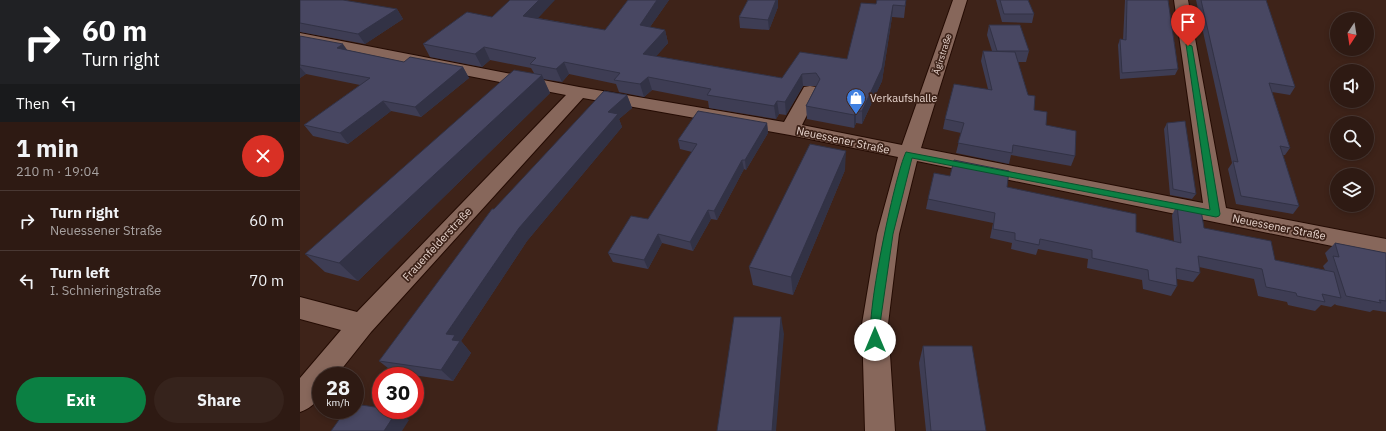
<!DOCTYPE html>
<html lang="en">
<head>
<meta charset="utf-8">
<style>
  :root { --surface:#2e1a13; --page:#36231c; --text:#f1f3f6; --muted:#a7a1a0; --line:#493833; --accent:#0b8043 }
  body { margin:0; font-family:"IBM Plex Sans",sans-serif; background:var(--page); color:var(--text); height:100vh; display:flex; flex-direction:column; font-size:15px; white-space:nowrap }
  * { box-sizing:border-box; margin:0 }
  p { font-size:13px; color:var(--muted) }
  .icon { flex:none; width:22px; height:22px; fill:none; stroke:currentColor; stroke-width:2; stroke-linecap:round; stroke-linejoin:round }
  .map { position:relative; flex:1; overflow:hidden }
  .details { display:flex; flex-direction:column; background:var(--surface); width:300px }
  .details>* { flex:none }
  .guide { background:#202124; color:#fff; overflow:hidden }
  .needle { width:26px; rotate:192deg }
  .fabs { position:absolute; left:1030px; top:12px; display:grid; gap:8px }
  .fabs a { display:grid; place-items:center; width:44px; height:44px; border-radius:50%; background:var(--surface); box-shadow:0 2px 6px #0003,0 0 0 1px var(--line); font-size:20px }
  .speed { position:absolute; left:12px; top:367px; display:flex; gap:8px; font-size:20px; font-weight:700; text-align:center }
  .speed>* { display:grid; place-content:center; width:52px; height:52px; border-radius:50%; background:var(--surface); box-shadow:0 2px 6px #0003,0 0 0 1px var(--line); line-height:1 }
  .speed small { font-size:10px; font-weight:400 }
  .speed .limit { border:6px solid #d22; background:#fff; color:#111 }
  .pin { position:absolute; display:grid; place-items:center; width:34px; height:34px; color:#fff; margin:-41px -17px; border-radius:50% 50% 50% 0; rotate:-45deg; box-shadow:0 0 4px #0007 }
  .pin .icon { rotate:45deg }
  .me { position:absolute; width:44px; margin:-22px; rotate:0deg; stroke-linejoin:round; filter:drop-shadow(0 0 3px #0008) }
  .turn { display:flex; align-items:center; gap:14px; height:84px; padding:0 16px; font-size:18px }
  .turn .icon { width:52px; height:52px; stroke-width:2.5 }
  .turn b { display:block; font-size:28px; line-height:34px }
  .then { display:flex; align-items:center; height:38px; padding:0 16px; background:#0003; gap:8px; font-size:15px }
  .round { display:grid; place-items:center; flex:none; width:42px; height:42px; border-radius:21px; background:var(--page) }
  .headline { display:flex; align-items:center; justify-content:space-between; height:68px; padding:0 16px }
  h1 { font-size:24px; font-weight:700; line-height:30px }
  .cta { display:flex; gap:8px; margin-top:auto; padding:8px 16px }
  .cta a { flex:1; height:46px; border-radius:24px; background:var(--accent); color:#fff; font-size:16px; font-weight:700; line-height:46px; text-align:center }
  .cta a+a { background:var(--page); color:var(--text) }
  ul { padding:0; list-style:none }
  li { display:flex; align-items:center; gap:12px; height:60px; padding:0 16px; border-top:1px solid var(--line) }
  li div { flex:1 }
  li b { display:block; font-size:15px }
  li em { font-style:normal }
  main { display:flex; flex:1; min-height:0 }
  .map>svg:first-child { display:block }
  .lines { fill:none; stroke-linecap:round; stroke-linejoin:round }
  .minor-casing { stroke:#240b03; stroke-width:2 }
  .minor { fill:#87675b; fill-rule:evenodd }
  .wall { fill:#3e3d54 }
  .shaded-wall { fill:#323245 }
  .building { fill:#484762; stroke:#323245 }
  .route { fill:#0b8043; stroke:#07532c }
  .labels { text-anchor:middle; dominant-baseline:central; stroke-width:3.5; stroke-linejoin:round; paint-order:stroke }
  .far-street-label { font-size:9px; fill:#e7d4cd; stroke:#3e2319 }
  .poi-label { font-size:11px; fill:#e7d4cd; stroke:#3e2319; text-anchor:start }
  .street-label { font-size:11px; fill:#e7d4cd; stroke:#3e2319 }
</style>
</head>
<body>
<main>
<section class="details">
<div class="guide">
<div class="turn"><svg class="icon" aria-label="right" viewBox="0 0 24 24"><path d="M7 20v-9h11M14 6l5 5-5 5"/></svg><div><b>60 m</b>Turn right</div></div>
<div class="then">Then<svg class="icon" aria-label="left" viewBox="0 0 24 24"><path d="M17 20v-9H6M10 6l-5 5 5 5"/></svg></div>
</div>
<div class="headline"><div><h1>1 min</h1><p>210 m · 19:04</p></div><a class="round" style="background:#d93025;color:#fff"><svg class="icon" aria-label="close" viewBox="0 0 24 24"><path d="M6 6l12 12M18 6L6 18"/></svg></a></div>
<ul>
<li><svg class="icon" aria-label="right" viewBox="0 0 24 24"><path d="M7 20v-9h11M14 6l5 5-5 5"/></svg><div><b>Turn right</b><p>Neuessener Straße</p></div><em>60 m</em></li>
<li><svg class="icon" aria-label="left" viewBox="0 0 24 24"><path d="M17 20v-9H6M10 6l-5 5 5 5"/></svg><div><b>Turn left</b><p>I. Schnieringstraße</p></div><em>70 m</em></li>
</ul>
<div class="cta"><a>Exit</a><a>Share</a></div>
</section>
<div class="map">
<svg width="1086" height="431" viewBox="0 0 1086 431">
  <rect width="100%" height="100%" fill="#3e2319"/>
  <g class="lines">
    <g class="minor-casing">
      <path id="minor" d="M653,0H667L621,148L903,203L874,0H888L926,208L1086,239V257L617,161L599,234L588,324L595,431H565L562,324L577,234L598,157L490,135L283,98L71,332L36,376H21C21,395 19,405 0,412V378L41,330L0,319V297L57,312L266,95L0,43V33L279,87L484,122L504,87L510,86L516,87L519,91L502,125L602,145Z"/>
    </g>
    <use href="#minor" class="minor"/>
  </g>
  <path class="wall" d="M0,0L97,9L103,19L65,44L0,32Z
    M328,0H369L350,27L365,30L368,43L356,56L482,78L547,59L576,4L606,0L604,18L592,17L582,81L562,124L556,123L554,128L507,119L506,106L516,86H503L486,115L479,114L476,119L409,108L408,101L352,90L344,97L319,92L316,84L269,74L262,82L243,79L250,93L58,281L25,272L5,254L234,73L231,68L190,60L182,67L130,57L123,44L192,17L238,18L305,30Z
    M448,0H478V7L469,30L440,28L439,17Z
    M696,0H728L734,14L732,23L702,22Z
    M825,0H868L878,69L875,75L820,79L818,45L820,39L823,40Z
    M896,0H966L995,87L990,95L972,92L990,148L985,155H983L999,206L993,214L936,204L928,169L932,163Z
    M689,25L729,51L726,62H718L728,95L734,110L746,125L775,156L771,166L711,155L709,164L656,153L661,133L643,129L645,119L688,89L681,61L683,51H692L687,35Z
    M0,36L47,50L104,62L163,67L169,78L121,117L91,111L48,144L13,136L4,125L60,85L6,74L0,78Z
    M327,95L332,108L319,119L322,127L227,241L161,341L171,353L153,381L93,372L79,361L194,209Z
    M467,123L468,133L446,170L444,169L417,220L411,219L393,251L362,243L348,269L313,262L308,253L348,219L392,152L380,149L378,140Z
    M867,123L896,194L892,199L870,195L864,129Z
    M545,170L493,295L453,285L449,267Z
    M707,187L836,232L874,242L872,215L877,205L904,228L975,260L1025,270L1023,266L1028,261L1025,253L1035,243L1086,253V312L1073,310L1070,312L1036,305L1035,304L1031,307L1021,305L1015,311L988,305L987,302L958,296L954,279L899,267L900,273L893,282L877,279V286L871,296L843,289L842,280L787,268L788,259L738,249L736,255L711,249L712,243L690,238L693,223L626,209L628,199Z
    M623,346L686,431H626L619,363Z"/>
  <path class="shaded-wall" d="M239,0H255L229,28L223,16Z
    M357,0H369L343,37L340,25Z
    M476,0H478V7L469,30L468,20Z
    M593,5L592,17L582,81L562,124V111Z
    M97,9L103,19L65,44L58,34Z
    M365,30L368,43L347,67L343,54Z
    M43,44L50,54L37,48Z
    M184,47L190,60L182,67L175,54Z
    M264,62L269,74L262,82L256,69Z
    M0,67L6,74L0,78Z
    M163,67L169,78L121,117L115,107Z
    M502,74L503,86L486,115L485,102Z
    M242,75L250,93L58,281L39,263Z
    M348,77L352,90L344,97L340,84Z
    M327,95L332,108L319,119L322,127L227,241L161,341L171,353L153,381L141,370L146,334L219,228L308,112Z
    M83,101L91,111L48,144L40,133Z
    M477,101L479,114L476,119L474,106Z
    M556,111V123L554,128V115Z
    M467,123L468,133L446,170L445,160Z
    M546,151L545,170L493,295L491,277Z
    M442,160L444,169L417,220L414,211Z
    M408,210L411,219L393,251L390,242Z
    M358,234L362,243L348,269L344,260Z
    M481,317L484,334L476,431H472Z
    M97,411L109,420L102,431H84Z"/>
  <path class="building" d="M0,0H43L97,9L58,34L0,23Z
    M210,0H239L223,16L305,30L328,0H357L340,25L365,30L343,54L482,78L500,52L547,59L561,3L576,4L577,0H606L605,6L593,5L582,68L562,111H556L554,115L506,106L520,79L516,73L502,74L485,102L477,101L474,106L407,95L411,89L348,77L340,84L314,80L320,73L264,62L256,69L230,64L236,58L184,47L175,54L123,44L167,12L192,17Z
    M448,0H476L468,20L439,17Z
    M700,0H728L734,14H704Z
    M827,0H868L878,69L822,73L820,39L826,40Z
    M901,0H966L995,87L969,83L990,148L980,146L999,206L941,196L933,161L938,162Z
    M689,25H720L729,51H697Z
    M0,36L43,44L37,48L104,62L110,57L163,67L115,107L83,101L40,133L4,125L70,78L0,65Z
    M683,51L715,52L728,95L735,96L734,110L747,112L746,125L776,131L775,156L713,145L712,153L658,143L664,123L645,119L654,84L692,90Z
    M214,70L242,75L39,263L5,254Z
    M304,91L327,95L308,112L318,114L219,228L146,334L155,335L152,340L160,341L141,370L79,361L192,209H194Z
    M398,111L467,123L445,160H442L414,211L408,210L390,242L358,234L344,260L308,253L331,216L348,219L397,144L378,140Z
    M885,121L896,194L873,189L867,123Z
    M510,144L546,151L491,277L449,267Z
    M654,160L709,171L707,187L836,214V232L881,243L877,205L901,210L904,228L971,241L975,260L1034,272L1041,298L1022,294L1025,302L997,296L996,293L966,287L962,269L898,256L900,273L876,268L877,286L849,280L848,270L792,258V250L740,239L739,245L715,240V233L693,229L695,213L628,199L634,173L650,176Z
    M1035,243L1086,253V301L1079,300L1081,303L1046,296L1033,256L1039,257Z
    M434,317H481L472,431H417Z
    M623,346H672L686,431H631Z
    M55,404L81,408V410H92L97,411L84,431H31L46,410H55Z"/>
  <path class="route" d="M886,44L892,46L920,214L919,216L916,217L612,158L593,234L580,324L581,340L579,343H572C563,325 595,174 606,152L910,210Z"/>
  <defs>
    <g id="shop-pin" transform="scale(1)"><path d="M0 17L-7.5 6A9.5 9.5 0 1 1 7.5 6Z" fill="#3f7fe0" stroke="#3e2319"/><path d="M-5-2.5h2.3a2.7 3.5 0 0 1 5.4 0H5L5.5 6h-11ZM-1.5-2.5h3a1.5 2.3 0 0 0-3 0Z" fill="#fff"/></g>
  </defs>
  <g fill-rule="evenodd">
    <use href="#shop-pin" x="556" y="98"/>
  </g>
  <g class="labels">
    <g class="far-street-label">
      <text transform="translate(642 54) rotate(-72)">Ägirstraße</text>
    </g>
    <g class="poi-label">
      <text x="570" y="98">Verkaufshalle</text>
    </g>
    <g class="street-label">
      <text transform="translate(543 140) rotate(12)">Neuessener Straße</text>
      <text transform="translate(979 227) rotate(11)">Neuessener Straße</text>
      <text transform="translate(137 244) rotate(-47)">Frauenfelderstraße</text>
    </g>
  </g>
</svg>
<div class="fabs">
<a><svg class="needle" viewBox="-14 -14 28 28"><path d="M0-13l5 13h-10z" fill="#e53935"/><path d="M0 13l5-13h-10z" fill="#a7a1a0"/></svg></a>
<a><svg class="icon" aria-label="sound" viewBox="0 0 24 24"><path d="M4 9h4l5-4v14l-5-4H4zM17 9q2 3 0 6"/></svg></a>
<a><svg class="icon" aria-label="search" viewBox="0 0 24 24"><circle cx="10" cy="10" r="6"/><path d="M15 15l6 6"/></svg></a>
<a><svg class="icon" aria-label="layers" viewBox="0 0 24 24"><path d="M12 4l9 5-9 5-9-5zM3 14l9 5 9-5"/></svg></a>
</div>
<div class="speed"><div>28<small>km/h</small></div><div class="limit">30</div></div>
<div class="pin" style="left:888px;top:46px;background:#d93025"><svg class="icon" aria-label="arrive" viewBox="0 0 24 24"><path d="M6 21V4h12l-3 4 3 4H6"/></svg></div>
<svg class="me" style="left:575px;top:340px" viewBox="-20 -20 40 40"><circle r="19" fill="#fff"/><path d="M0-13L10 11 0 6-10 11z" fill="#0b8043"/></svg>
</div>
</main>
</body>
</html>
